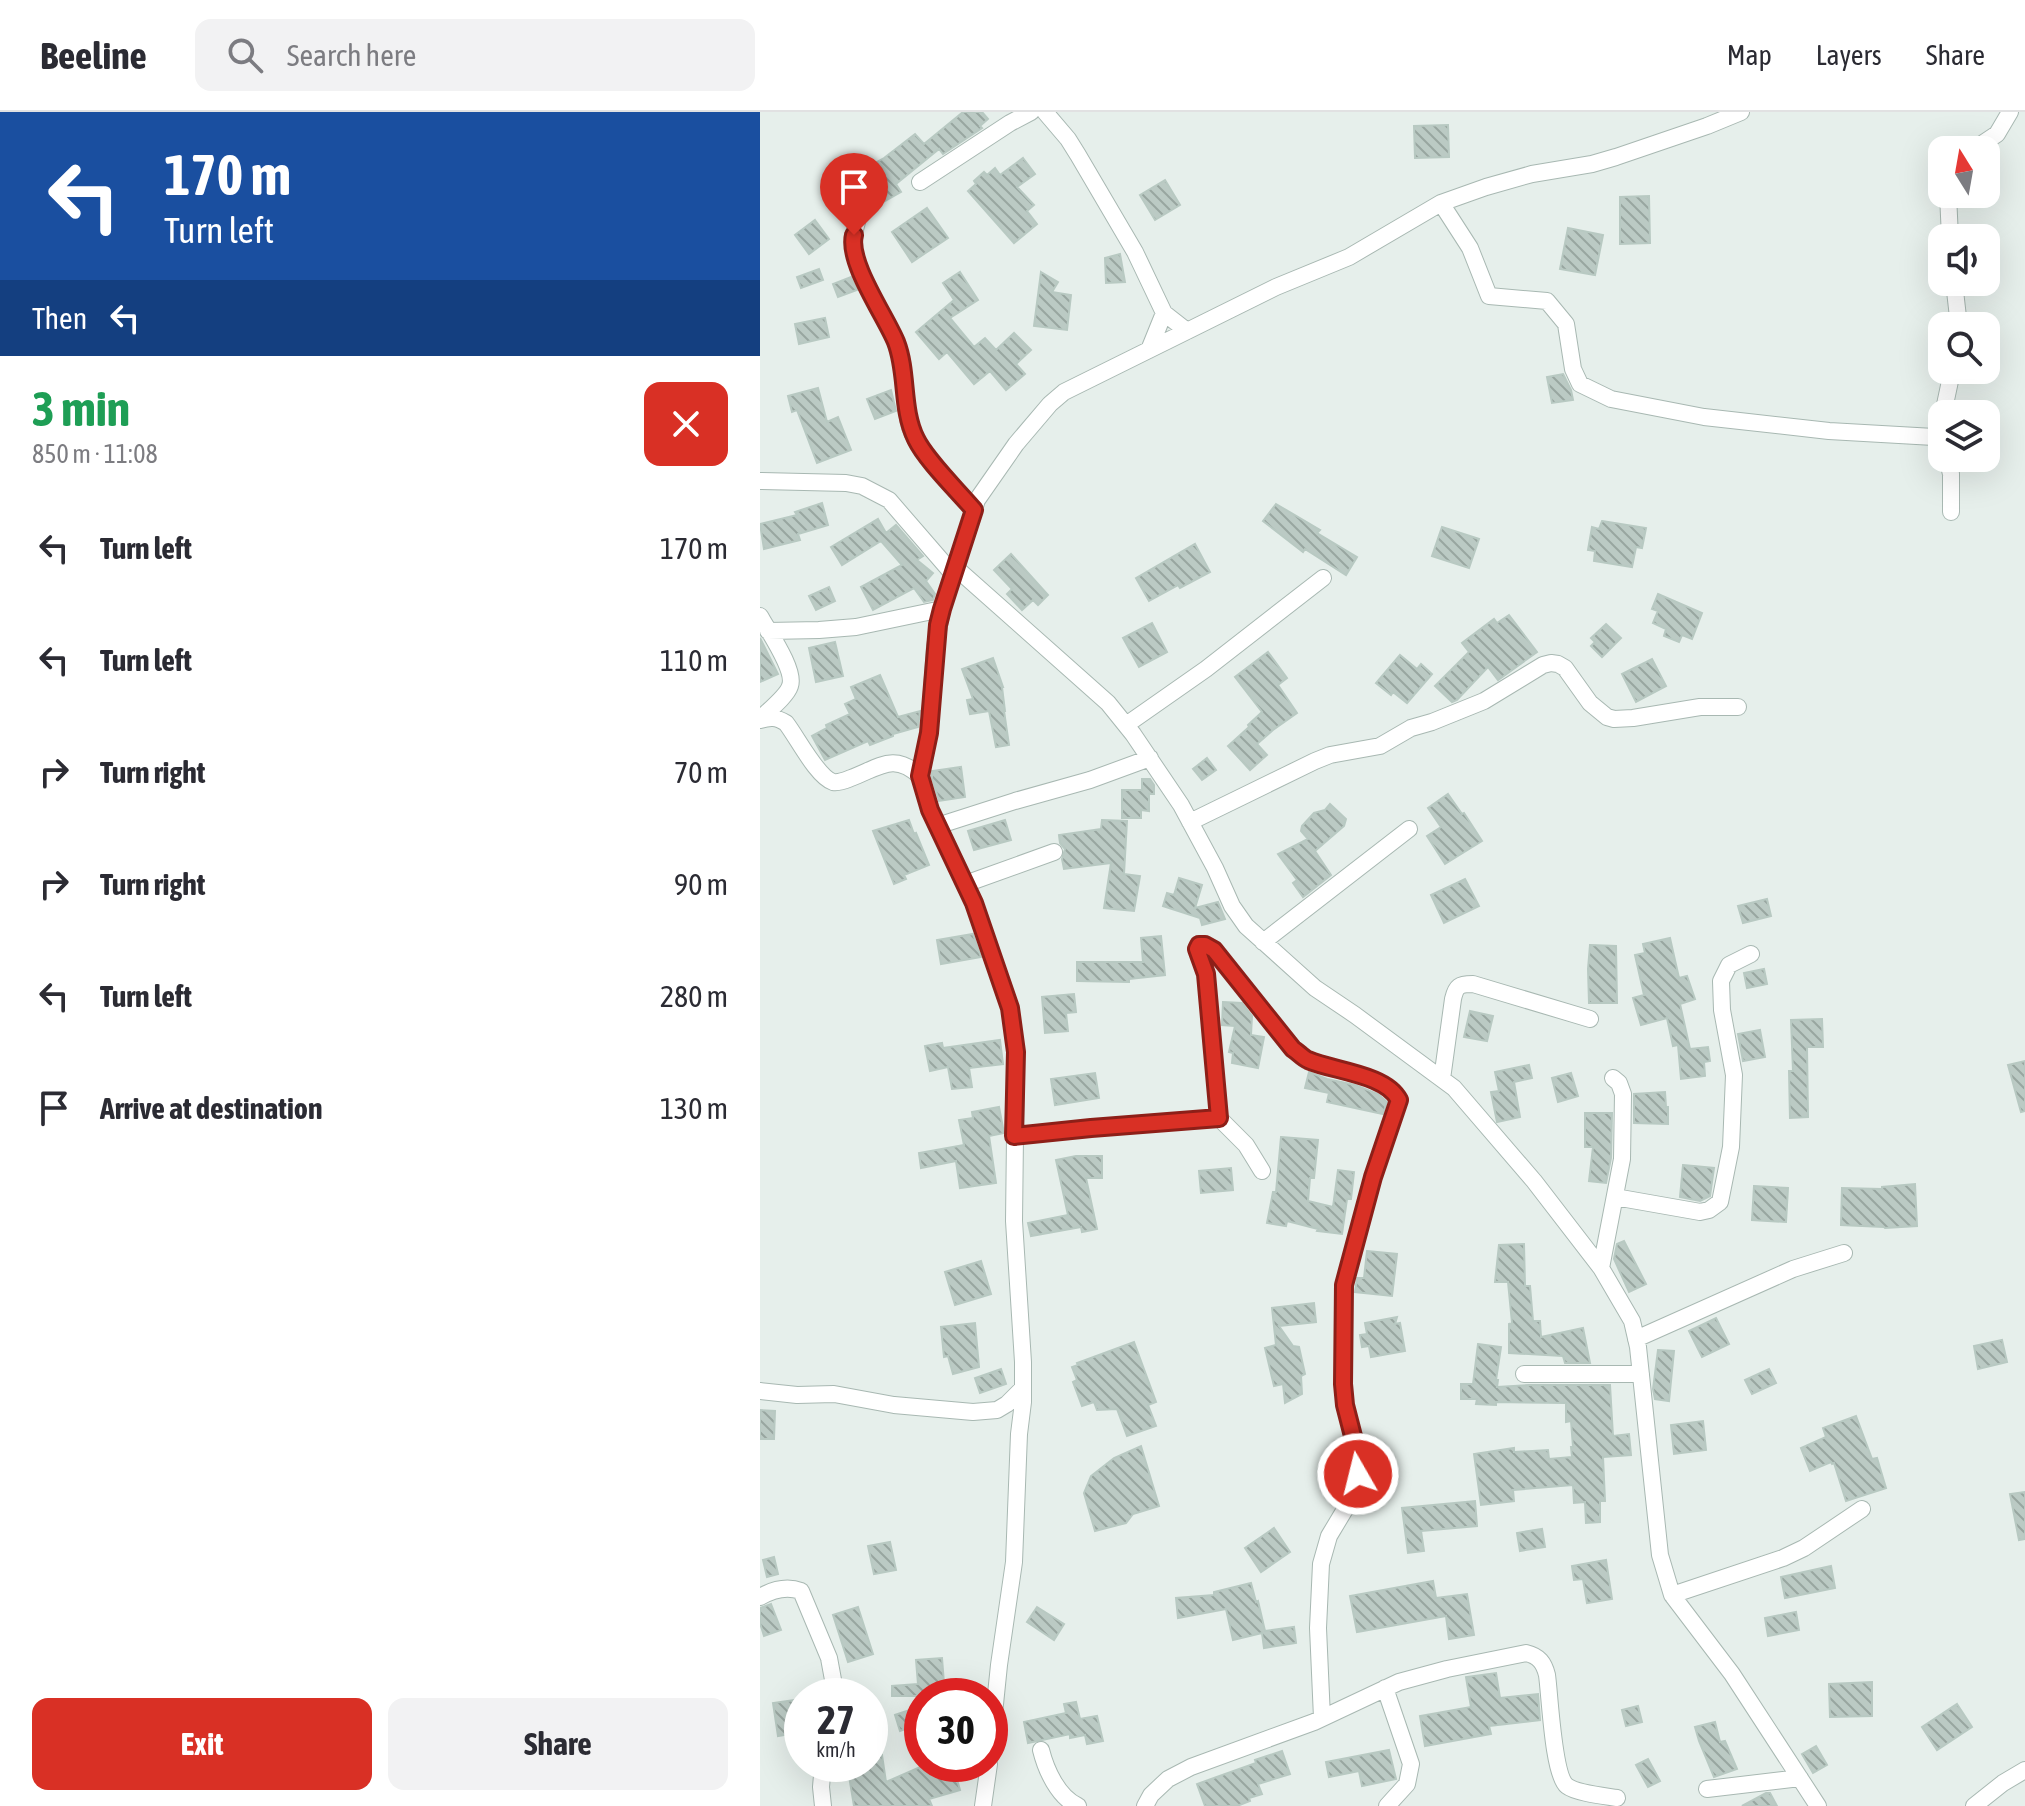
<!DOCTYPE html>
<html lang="en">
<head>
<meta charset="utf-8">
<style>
  :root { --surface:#fff; --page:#f2f2f3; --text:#2b2b33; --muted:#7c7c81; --line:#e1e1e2; --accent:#d93025 }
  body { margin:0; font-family:"Asap Condensed",sans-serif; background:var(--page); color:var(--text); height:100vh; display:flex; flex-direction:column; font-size:30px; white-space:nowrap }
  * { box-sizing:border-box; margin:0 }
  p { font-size:26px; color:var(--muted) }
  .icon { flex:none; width:44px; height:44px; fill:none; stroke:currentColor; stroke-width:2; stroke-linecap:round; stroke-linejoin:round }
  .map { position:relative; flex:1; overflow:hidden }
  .panel { display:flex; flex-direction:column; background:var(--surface); width:760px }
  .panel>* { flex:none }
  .guide { background:#1a4fa0; color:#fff; overflow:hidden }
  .needle { width:52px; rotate:349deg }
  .tools { position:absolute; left:1168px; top:24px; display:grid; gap:16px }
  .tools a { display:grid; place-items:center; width:72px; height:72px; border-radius:16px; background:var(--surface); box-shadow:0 8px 32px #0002; font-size:40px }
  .speed { position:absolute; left:24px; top:1566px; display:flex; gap:16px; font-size:40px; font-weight:700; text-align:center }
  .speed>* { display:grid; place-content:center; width:104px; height:104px; border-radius:50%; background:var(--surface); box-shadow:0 8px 32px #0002; line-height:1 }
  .speed small { font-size:20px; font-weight:400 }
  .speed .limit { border:12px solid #d22; background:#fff; color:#111 }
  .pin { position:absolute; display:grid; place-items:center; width:68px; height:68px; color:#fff; margin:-82px -34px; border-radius:50% 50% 50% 0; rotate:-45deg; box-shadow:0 0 8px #0007 }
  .pin .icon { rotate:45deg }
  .me { position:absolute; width:88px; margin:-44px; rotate:352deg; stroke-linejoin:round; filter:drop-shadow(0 0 6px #0008) }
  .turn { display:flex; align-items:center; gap:28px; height:168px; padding:0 32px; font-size:36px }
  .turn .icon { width:104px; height:104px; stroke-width:2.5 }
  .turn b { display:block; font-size:56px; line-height:68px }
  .then { display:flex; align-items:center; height:76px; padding:0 32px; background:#0003; gap:16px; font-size:30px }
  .round { display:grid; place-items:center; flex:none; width:84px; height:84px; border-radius:16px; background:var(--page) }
  .head { display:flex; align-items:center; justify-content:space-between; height:136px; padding:0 32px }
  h1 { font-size:48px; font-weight:700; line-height:60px; color:#1e9e55 }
  .cta { display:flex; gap:16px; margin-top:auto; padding:16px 32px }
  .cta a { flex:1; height:92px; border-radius:16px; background:var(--accent); color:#fff; font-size:32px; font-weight:700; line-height:92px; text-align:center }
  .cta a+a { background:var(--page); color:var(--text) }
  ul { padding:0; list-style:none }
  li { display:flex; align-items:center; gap:24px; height:112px; padding:0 32px }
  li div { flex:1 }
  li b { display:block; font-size:30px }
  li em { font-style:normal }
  header { display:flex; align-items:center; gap:48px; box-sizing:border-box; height:112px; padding:0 40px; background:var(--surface); border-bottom:2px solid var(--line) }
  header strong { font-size:38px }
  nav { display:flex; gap:44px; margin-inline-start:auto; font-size:28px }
  .search { width:560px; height:72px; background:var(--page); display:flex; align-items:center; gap:20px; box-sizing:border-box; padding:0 28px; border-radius:16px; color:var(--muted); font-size:30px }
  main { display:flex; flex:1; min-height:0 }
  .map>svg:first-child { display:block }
  .building { fill:url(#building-back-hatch); stroke:#b8c9c2; stroke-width:2 }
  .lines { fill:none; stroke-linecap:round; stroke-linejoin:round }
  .minor-casing { stroke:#a8b8b2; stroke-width:18 }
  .minor { stroke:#fff; stroke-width:16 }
  .route-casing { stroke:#8d1f18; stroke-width:20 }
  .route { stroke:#d93025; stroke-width:14 }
</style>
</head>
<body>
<header>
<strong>Beeline</strong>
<div class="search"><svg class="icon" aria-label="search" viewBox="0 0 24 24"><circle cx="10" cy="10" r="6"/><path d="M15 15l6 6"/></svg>Search here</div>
<nav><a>Map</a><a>Layers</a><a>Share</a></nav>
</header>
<main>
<section class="panel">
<div class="guide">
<div class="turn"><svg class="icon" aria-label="left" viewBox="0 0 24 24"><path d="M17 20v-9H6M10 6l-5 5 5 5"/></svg><div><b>170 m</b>Turn left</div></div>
<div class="then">Then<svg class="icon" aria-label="left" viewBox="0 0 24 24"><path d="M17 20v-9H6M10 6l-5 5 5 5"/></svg></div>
</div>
<div class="head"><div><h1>3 min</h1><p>850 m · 11:08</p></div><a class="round" style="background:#d93025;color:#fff"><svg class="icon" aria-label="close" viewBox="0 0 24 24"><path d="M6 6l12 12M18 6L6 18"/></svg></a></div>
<ul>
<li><svg class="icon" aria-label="left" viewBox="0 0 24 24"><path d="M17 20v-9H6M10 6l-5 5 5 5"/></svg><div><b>Turn left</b></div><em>170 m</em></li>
<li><svg class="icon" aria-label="left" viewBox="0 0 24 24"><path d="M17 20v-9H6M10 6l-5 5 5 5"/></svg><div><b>Turn left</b></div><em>110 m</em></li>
<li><svg class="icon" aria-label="right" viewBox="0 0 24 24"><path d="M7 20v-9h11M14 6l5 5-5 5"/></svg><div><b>Turn right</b></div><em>70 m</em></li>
<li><svg class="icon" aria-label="right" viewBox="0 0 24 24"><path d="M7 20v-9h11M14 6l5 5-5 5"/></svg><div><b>Turn right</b></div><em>90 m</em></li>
<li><svg class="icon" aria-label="left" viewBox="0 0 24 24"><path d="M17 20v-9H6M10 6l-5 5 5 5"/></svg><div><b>Turn left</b></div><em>280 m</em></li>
<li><svg class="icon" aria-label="arrive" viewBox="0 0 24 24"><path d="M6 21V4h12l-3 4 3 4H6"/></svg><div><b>Arrive at destination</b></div><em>130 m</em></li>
</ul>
<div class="cta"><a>Exit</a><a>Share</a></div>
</section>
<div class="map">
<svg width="1265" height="1694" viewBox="0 0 1265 1694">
  <defs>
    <pattern id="building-back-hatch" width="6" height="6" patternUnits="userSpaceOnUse" patternTransform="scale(2)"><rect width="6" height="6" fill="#bbcac4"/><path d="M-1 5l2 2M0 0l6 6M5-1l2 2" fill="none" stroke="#98a6a0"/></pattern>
  </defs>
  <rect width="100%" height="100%" fill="#e6efeb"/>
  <path class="building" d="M203,0H222L228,7L220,14L222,16L183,42L179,37L136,72L141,80L116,94L101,59L124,46L155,22L164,32Z
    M688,13L689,45L655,46L654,14Z
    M263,46L275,62L257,75L274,93L267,99L277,112L254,131L208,79L216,72L214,69L224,60L227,63L235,56L240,63Z
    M405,68L420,93L395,108L380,83Z
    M889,84L890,131L860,132V85Z
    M167,96L188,126L152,150L132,120Z
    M55,108L69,127L49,142L35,123Z
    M808,116L843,123L835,163L800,157Z
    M360,142L365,170L346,171L345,146Z
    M59,157L63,168L41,176L37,165Z
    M200,160L218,188L190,206L214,235L225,226L236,238L254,221L271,238L256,252L265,262L246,278L230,259L214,272L187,240L179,247L156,220L194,188L183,171Z
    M281,160L298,170L292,180L311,183L307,218L274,214Z
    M91,165L97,178L78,185L73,172Z
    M65,206L69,225L39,232L35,212Z
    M803,262L811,278L813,288L792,291L787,265Z
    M58,276L67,310L78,305L91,338L57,351L37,298L32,300L28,284Z
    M131,278L136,299L115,307L107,287Z
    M62,391L68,413L38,422L40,428L4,437L0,412L37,403L35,400Z
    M516,392L560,418L557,421L597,445L586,463L545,437L543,440L503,409Z
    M118,407L126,421L136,413L163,444L157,448L173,461L166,469L175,482L173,488L164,490L154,476L113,498L101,475L142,453L121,429L82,453L71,435Z
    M842,409L886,416L882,436L876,435L872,455L834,449L835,439L828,438L832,415L839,417Z
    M682,415L719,427L709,456L672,444Z
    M435,432L450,460L420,476L418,473L389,489L376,466Z
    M251,442L288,483L278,493L273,488L262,498L247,482L252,477L234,458Z
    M69,475L75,489L56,498L49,484Z
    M898,482L942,501L932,527L922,523L919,530L904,524L906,517L893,511L898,499L892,497Z
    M749,503L777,540L738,568L728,555L697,588L692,590L675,574L709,540L702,531L734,507L737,511Z
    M392,511L407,540L379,555L363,526Z
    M846,512L861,526L842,545L831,534L835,530L831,526Z
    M0,526L18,562L0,570Z
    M75,530L83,564L56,570L49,536Z
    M508,540L527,566L518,573L537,601L513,618L497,632L507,643L490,658L468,634L489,615L488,613L502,600L475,565Z
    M640,543L657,557L661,552L672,562L647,591L633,580L631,583L616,571Z
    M233,546L243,575H242L245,599H244L249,633L236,635L229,599L210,602L207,588L213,587L202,557Z
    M892,547L906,574L876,590L862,562Z
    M120,563L138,605L160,599L158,615L133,622V624L110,633L108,629L65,648L52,624L67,616L66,613L90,602L85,592L96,587L91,575Z
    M447,646L456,658L442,668L433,657Z
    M201,655L205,685L179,689L172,666V659Z
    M382,667H390L394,673V682H389V699L381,698V706H362V678H382Z
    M688,682L702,702L704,701L722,729L685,752L667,724L681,715L668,696Z
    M570,692L586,707L584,714L555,739L571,763L543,785L533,771L537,768L518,742L548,727L541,719L542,714L554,701L565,698Z
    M149,708L154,722L156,721L169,753L144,763L146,767L134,772L113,719Z
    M245,708L251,728L214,738L208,719Z
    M342,708L367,709L364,762L380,764L374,799L344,796L351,751L304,757L302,747L305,737L300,731L299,723L341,717Z
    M419,766L442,773L435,796L458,790L465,807L442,813L440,806L403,794L407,781L414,783Z
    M705,767L719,794L684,811L671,783Z
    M1007,787L1011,804L983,811L978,794Z
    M213,822L221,845L181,852L177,828Z
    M401,824L405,863L369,867V870L317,869V850H383L381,826Z
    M910,826L919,866L927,864L935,887L920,892L930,937L948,935L950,949L944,950L945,964L921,967L918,933L913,934L907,906L881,913L873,886L884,883L875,843L885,841L883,832Z
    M830,833L856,834L857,891H829L828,857Z
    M1004,857L1007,872L987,876L984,861Z
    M314,882L316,900L306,901L308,919L285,921L282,885Z
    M463,890L482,891L492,904L491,923L504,925L498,956L472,951L473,941L469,940L475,914L462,913Z
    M710,899L733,904L727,929L704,925Z
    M1062,907L1063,935H1047L1048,1005L1030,1006L1029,959H1033L1031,908Z
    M1000,918L1005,945L983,949L978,922Z
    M240,928L243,952L209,956L212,975L192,977L188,955L170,959L165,934L182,931L183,936Z
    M1265,949V999L1261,1000L1248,953Z
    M769,953L772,966L754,970L760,1005L737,1010L731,980L739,979L735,960Z
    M549,960L567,967L595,973L618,982L627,990L623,1002L567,990L569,981L545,976Z
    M335,961L339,986L295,993L291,967Z
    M811,961L818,984L798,990L792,966Z
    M905,980L906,995H908V1012L874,1011V982Z
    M239,995L244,1021L229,1024L236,1071L200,1076L196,1049L161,1056L159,1041L204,1033L199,1008L213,1006L212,1000Z
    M825,1001H852L851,1046L846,1071L829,1069L833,1035H825Z
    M521,1025L558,1028L554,1066H550L548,1089L573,1095L578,1058L594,1060L591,1087H587L582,1122L557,1119L558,1117L527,1109L526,1114L507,1111L513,1080H516Z
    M316,1044H342V1066H326L337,1117L322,1120L321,1115L271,1124L268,1111L308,1103L296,1048Z
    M923,1053L954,1056L950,1084L940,1089L920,1085Z
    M471,1056L473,1078L441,1081L439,1059Z
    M1155,1072L1157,1114L1125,1116L1124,1115L1081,1113L1082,1076L1122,1077V1075Z
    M994,1074L1028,1076L1026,1110L992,1108Z
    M864,1129L886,1172L869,1180L854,1147L857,1132Z
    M764,1132L765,1174H770L773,1209H780L781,1225L823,1216L830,1251H805L803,1244L749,1241V1212L752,1211L748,1170H735L739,1133Z
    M607,1139L637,1142L632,1184L595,1180L597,1166H604Z
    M221,1149L231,1182L195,1193L185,1160Z
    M554,1191L556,1210L519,1214L533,1234L539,1235L545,1262L541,1264L542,1282L525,1291L523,1272L514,1274L505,1236L516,1233L512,1196Z
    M637,1205L635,1212L640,1211L645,1239L611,1245L609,1234L602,1235L600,1223L607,1222L605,1211Z
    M956,1206L969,1232L942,1245L929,1219Z
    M215,1211L219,1255L193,1262L188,1244L184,1245L181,1215Z
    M1242,1228L1247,1250L1218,1257L1214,1234Z
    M374,1230L396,1290L388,1293L396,1314L367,1324L357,1297L337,1298L334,1290L322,1294L313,1270L317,1268L312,1255L318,1253L317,1251Z
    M718,1232L741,1235L736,1268H738L737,1275L769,1273H850L853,1324L869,1322L871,1343L843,1345L845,1389H840V1410L826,1411L825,1390L814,1391L813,1373L753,1378L754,1389L721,1393L714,1342L754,1336V1340L788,1338L789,1347L812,1345L811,1335H813L811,1309L806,1310V1291L736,1290V1293L716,1292L717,1287H701V1272H713Z
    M898,1238L914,1239L909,1289L895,1287L893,1277Z
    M241,1257L246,1272L220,1281L215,1266Z
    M1009,1257L1016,1271L992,1282L985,1268Z
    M0,1298L15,1299L14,1327H0Z
    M1096,1304L1112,1347L1117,1346L1126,1376L1086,1389L1074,1351L1072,1352L1071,1350L1050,1359L1041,1336L1066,1325L1063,1316Z
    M943,1309L946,1338L914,1342L911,1313Z
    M381,1334L399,1394L373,1402L366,1411L335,1419L324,1381L331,1364L354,1346Z
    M1265,1380V1427L1259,1428L1250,1382Z
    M715,1389L717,1414L661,1419L664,1439L648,1441L642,1396Z
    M514,1416L530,1440L501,1460L485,1436Z
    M782,1417L785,1435L760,1439L757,1421Z
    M130,1430L136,1458L114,1462L108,1434Z
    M14,1445L18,1462L7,1465L3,1448Z
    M846,1448L852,1487L827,1491L823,1467L814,1468L812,1454Z
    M1071,1454L1075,1476L1025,1486L1021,1465Z
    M673,1469L676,1486L707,1482L714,1523L689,1527L686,1504L597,1520L590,1484Z
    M491,1471L496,1490L498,1489L505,1519L534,1515L536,1531L504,1536L502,1521L473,1528L466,1497L418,1506L416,1486L454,1483V1480Z
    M11,1492L21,1518L4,1524L0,1511V1496Z
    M98,1495L113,1542L88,1550L73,1503Z
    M277,1495L304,1512L294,1528L267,1510Z
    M1036,1500L1039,1518L1008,1524L1005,1506Z
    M182,1546L185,1584H132V1574L158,1572L156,1548Z
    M736,1561L740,1586L778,1582L780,1608L729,1614L731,1622L665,1634L660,1604L711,1595L706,1565Z
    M1112,1570V1604L1070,1605L1069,1572Z
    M42,1587V1620L18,1624L13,1591Z
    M316,1590L320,1607L337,1604L343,1629L327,1632L325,1623L310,1626V1622L268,1631L264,1610L306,1601L304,1592Z
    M1197,1592L1212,1615L1177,1638L1162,1615Z
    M162,1594V1611L140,1619L135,1603Z
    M878,1594L882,1610L866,1614L862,1598Z
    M955,1610L960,1630L965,1629L977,1657L954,1665L939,1629L935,1615Z
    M1056,1634L1067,1653L1053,1661L1042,1642Z
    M629,1638L636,1667L602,1674L599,1659L569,1665L566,1650Z
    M522,1639L530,1662L498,1672L502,1682L489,1686L490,1689L477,1694H445L437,1672L496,1651L495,1648Z
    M122,1643L126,1670L167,1652H218L217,1658L196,1664L200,1678L169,1687L172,1694H94L87,1652H110V1645Z
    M888,1647L900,1669L888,1675L876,1653Z
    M1006,1681H1010L1017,1694H982Z"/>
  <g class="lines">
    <g class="minor-casing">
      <path id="minor" d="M285,0L308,27L318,43L375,140L404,201L427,219
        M1213,38L1237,22L1250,0
        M85,53C98,75 103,83 97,110C95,118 92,127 93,134C97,165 124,202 136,230C147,257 142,287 150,315C158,341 196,377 214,398
        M160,70L250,11L271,0
        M1188,82L1190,126
        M681,91L710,136L729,184L787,189L806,212L813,257L820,272L851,287L944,305L1069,319L1174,325L1179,317L1182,305
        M1194,170L1199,214
        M389,238L404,201
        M1183,302L1190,269L1195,258
        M1187,346L1191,362V400
        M0,369L86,371L102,374L129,388L193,462
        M196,456L348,591L373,622L421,693L455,756L472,794L486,814L555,876L595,903L694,976L774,1069L841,1156L872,1209L878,1235L900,1443L912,1483L972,1562L1058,1694
        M0,504C8,519 36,558 30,574C27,584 8,599 0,607
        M8,519L59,518L96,515L182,497
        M0,608C11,605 16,605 26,611C37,625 57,665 73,670C80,671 86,668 91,666C120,655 134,640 160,664
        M366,613L446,557L563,466
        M430,710L555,649L570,643L620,634L651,616L672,610L724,589L783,553L791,551L798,552L805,556L830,591L847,605L854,607L873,606L940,595H978
        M177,714L255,689L330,668L390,646
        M205,772L294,740
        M503,830L649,717
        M682,967L693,887C696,874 699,872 713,872L830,907
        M254,1024L331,1016L459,1006
        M502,1059L486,1033L459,1006L446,862L437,837L439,833H445L454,838L533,937C538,940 543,946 548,948C572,960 627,962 639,988L613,1065L584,1173L583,1272L585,1293L595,1332L598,1362L590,1389L569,1424L561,1452L558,1516L562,1606
        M855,1085L940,1100L949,1098L960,1090L971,1035L974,963L962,898L961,869L969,853L991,842
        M841,1156L862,1047L863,982L859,971L853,966
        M876,1227L1033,1157L1084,1141
        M764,1262H881
        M0,1279L37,1283L74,1282L134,1293L213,1300L237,1298L247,1292L263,1276
        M912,1483L1023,1446L1044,1436L1102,1397
        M0,1485C12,1478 27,1474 41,1479L69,1546L76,1584
        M625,1576L651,1652L647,1672L627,1694
        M281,1638C286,1658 298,1685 318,1694
        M230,1641L239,1553L254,1450L259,1322L263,1290V1250L254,1109L256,940L250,896L214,791L170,698L160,664L169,621L175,535L182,497L217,388L256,332L290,292L304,280L516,175L589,145L681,91L726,75L772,62L832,52L856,45L947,14L981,0
        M63,1652L61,1675L63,1694
        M947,1677L1040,1666
        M223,1694L229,1652
        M385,1694L391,1683L408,1667L431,1655L554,1610L639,1570L687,1557L766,1541C779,1544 784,1551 787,1563C790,1584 793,1663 807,1674C816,1681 845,1684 857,1686
        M1214,1694L1243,1671L1265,1658"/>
    </g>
    <use href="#minor" class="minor"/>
  </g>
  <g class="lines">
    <g class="route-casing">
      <path id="route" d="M94,123C87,150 126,205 136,230C148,261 141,297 156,327C166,348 198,379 214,398L182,497L178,513L169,621L160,664L170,698L214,791L250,896L256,940L254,1024L331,1016L459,1006L446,862L437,837L439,833H445L454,838L533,937C538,940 543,946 548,948C573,959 626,962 639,988L613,1065L584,1173L583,1272L585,1293L595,1332L598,1362"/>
    </g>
    <use href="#route" class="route"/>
  </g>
</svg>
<div class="tools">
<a><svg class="needle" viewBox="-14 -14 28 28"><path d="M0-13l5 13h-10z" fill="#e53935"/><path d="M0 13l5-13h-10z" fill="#7c7c81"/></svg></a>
<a><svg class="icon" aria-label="sound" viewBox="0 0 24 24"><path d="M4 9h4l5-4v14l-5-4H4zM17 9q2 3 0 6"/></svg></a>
<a><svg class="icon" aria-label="search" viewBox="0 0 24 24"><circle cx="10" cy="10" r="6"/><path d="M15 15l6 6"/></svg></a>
<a><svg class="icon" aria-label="layers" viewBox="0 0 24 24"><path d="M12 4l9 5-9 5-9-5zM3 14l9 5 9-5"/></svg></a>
</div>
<div class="speed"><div>27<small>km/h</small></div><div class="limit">30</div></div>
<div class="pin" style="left:94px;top:123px;background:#d93025"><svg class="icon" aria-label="arrive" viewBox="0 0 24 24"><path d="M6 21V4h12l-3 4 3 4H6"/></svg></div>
<svg class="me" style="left:598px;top:1362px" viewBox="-20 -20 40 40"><circle r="17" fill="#d93025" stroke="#fff" stroke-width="3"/><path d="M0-11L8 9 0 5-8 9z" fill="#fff"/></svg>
</div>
</main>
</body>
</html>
